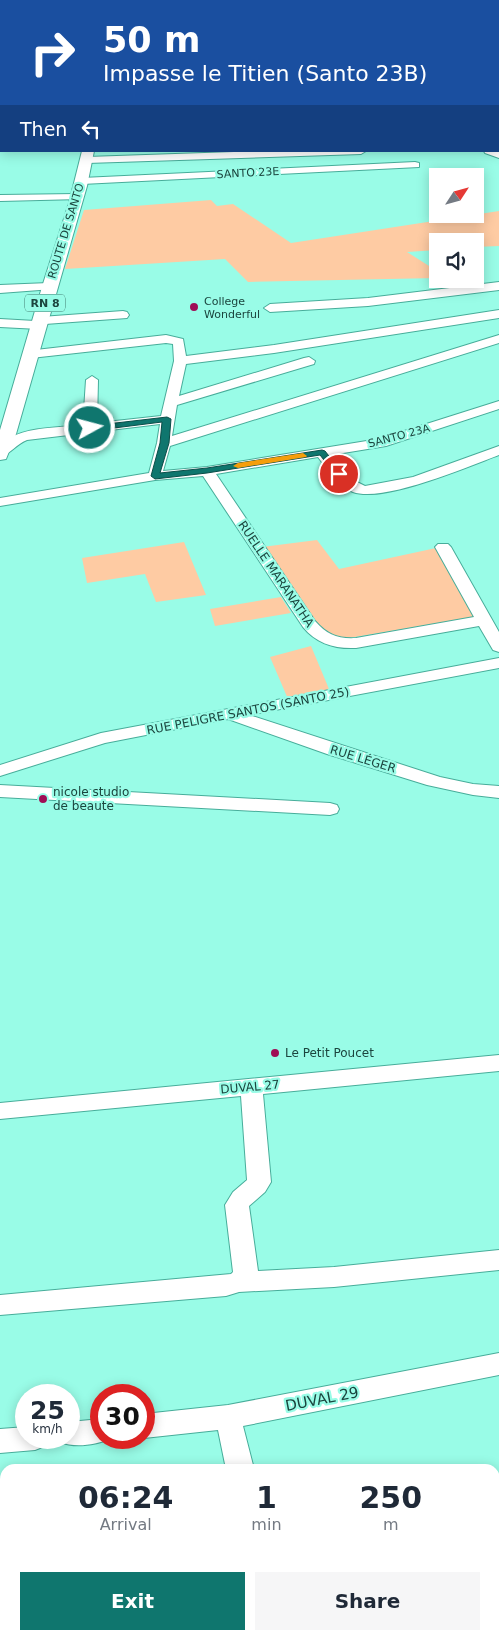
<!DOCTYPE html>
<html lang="en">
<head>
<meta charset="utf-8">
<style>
  :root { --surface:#fff; --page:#f6f6f7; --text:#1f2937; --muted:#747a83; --accent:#0f766e }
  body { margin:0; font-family:"DejaVu Sans",sans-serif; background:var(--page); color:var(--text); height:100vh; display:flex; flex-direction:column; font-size:19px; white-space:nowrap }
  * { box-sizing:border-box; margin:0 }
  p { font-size:16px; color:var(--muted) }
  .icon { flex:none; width:28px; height:28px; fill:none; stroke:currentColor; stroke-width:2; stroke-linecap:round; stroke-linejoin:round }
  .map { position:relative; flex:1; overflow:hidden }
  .sheet { position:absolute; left:0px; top:1464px; width:500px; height:176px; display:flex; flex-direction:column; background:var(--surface); border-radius:15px 15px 0 0; box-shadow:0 2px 12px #0003 }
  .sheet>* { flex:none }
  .top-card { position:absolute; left:0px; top:0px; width:500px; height:152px; box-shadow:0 2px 12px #0003; background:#1a4fa0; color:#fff; overflow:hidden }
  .needle { width:32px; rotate:54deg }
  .tools { position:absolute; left:429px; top:168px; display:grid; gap:10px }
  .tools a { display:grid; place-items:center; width:55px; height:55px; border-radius:0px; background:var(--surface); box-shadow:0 2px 12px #0003; font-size:25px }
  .speed { position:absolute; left:15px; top:1384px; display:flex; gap:10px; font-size:25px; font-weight:700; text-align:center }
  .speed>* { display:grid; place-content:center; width:65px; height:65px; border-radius:50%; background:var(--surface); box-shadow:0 2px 12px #0003; line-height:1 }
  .speed small { font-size:12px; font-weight:400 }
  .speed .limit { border:8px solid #d22; background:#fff; color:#111 }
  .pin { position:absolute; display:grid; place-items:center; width:42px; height:42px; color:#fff; margin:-21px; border:2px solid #fff; border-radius:50%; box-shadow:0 1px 5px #0007 }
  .me { position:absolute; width:55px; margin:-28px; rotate:83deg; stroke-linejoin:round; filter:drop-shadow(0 0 4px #0008) }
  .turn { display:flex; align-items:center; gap:18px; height:105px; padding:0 20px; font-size:22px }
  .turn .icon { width:65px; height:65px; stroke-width:2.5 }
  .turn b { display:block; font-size:35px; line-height:42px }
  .then { display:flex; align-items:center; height:48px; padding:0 20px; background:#0003; gap:10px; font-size:19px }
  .eta { display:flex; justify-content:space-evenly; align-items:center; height:85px; text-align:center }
  .eta b { font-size:30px; font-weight:800; line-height:35px }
  .button { display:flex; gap:10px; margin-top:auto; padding:10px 20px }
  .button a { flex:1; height:58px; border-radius:0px; background:var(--accent); color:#fff; font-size:20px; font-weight:800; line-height:58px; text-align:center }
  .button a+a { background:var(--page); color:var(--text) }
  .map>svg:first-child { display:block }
  .green { fill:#fecba3 }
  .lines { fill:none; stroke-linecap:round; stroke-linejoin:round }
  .minor-casing { stroke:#47ad9a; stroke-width:2 }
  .major-casing { stroke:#47ad9a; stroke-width:2 }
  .minor { fill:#fff; fill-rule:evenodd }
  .major { fill:#fff; fill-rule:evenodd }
  .route { fill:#0f766e; stroke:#0a4d48 }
  .slow { fill:#f59e0b }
  .poi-dot { fill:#9f0d55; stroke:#99fce7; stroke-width:2 }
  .labels { text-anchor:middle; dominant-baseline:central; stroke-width:4.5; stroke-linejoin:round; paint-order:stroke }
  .far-street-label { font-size:11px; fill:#1b453e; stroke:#99fce7 }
  .far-poi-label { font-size:11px; fill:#1b453e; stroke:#99fce7; text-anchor:start }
  .shield { fill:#99fce7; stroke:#417c71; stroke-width:1 }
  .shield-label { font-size:11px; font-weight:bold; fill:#1b453e }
  .street-label { font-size:12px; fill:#1b453e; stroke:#99fce7 }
  .poi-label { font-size:12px; fill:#1b453e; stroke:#99fce7; text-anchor:start }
  .near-street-label { font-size:15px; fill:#1b453e; stroke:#99fce7 }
</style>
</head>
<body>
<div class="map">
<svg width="499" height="1639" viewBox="0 0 499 1639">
  <rect width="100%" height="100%" fill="#99fce7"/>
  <path class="green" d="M211,200L217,206L233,204L291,243L499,211V246L475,247V241H438L437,250L407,252L437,271V278L248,282L225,259L65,269L84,210Z
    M317,540L339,569L436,548L474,617L325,642L262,547Z
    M184,542L206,595L156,602L145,574L87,583L82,558Z
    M281,597L291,613L215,626L210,609Z
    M311,646L329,689L288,699L270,657Z"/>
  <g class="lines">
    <g class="minor-casing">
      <path id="minor" d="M363,0H373L374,1H364Z
        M0,31L1,32V37H0Z
        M0,122H1V128H0Z
        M262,151H366L361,154L87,163L82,160L87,157Z
        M484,151H499V158L485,153Z
        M415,162L419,163V167L82,184L77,181L82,178Z
        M77,194L81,195L82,197L81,199L0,201V195Z
        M499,282V290L368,306L270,312L264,308L270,304L368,298Z
        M49,283L55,287L53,289L0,293V285Z
        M499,310V318L274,353L186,364L179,396L304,358L309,357L315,361L314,364L177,405L172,436L499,335V343L170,446L163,471L207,467L379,439L499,401V409L386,446L331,455L351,479L365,486L413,477L499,446V455C467,467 383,503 353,492C337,486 328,470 318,457L216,474L315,621C327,635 338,639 356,638L474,617L435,547L438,544H448L451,547L499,632V652L493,650L479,626L356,648C335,649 317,644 303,627L203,476L155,480L0,506V498L149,473L157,443L160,424L27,440C16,444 11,454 1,456L0,445C20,426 57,428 83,425L86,380L92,376L98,380L97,423L161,416L174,361L173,344L166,343L31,358L25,354L27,351L166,335L183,339L186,356L274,345Z
        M123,311L127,312L129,315L127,318L45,324L43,328L39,329L0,327V319L35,321L41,317Z
        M499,658V668L249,715L440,777L473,784L499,786V798L473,795L427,785L327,754L228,719L105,743L0,776V765L101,733Z
        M0,785L330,803L337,805L339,809L337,813L330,815L0,797Z
        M499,1055V1071L263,1094L271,1182L265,1192L249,1206L258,1271L334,1267L499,1250V1270L334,1287L239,1292L226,1296L0,1315V1295L231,1274L233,1272L225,1205L233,1192L247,1180L241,1096L0,1119V1103Z
        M499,1353V1375L243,1426L254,1469H226L218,1430L144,1438H143L144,1414L228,1405Z
        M101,1419V1438H111L110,1439C95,1445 75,1448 60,1442L57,1438H69V1422Z
        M26,1427V1438H48L45,1446L35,1450L0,1453V1429Z
        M295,1635H325L327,1639H297Z"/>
    </g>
    <g class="major-casing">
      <path id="major" d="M129,0H139V1H129Z
        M82,151H94L87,186L16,434L6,459L0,460V430L42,287L69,203Z"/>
    </g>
    <use href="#minor" class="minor"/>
    <use href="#major" class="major"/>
  </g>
  <path class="route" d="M167,417L171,419L169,443L160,473L207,468L322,450L325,451L343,474L336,475L320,455L207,473L155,479L151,476L160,443L162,422L90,431L86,428L90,426Z"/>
  <path class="slow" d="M303,453L307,456L306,457L238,468L233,466L238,463Z"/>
  <g class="poi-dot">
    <circle cx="194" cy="307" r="5"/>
    <circle cx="43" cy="799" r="5"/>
    <circle cx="275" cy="1053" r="5"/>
  </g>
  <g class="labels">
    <g class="far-street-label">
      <text transform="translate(248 173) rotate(-3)">SANTO 23E</text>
      <text transform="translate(66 231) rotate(-73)">ROUTE DE SANTO</text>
      <text transform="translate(399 436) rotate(-15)">SANTO 23A</text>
    </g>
    <g class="far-poi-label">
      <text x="204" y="301">College<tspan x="204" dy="13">Wonderful</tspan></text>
    </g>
    <rect class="shield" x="25" y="294.5" width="40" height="17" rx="4"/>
    <g class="shield-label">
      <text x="45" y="303">RN 8</text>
    </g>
    <g class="street-label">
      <text transform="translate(276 574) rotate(56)">RUELLE MARANATHA</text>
      <text transform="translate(248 711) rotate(-11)">RUE PELIGRE SANTOS (SANTO 25)</text>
      <text transform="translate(363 759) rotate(17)">RUE LÉGER</text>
      <text transform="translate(250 1087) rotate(-5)">DUVAL 27</text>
    </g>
    <g class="poi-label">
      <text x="53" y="792">nicole studio<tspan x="53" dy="14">de beaute</tspan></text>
      <text x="285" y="1053">Le Petit Poucet</text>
    </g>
    <g class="near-street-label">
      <text transform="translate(322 1399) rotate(-11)">DUVAL 29</text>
    </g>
  </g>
</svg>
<div class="tools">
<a><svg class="needle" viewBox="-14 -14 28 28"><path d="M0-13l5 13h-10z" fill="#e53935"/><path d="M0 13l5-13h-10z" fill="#747a83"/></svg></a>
<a><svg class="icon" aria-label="sound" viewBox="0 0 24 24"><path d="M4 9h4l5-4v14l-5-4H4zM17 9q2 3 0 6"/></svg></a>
</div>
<div class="speed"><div>25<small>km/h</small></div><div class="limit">30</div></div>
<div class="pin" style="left:339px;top:474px;background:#d93025"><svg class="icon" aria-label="arrive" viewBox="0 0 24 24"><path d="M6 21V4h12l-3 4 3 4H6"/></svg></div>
<svg class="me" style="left:90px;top:428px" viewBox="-20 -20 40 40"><circle r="17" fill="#0f766e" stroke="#fff" stroke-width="3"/><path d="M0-11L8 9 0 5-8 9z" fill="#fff"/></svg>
<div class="top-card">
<div class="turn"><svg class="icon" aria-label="right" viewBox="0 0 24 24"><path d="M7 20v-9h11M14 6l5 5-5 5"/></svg><div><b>50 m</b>Impasse le Titien (Santo 23B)</div></div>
<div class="then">Then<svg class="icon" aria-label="left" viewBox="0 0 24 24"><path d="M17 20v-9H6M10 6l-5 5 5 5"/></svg></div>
</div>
<section class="sheet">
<div class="eta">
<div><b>06:24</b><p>Arrival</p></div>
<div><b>1</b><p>min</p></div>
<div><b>250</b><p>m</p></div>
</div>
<div class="button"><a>Exit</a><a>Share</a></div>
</section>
</div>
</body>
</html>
